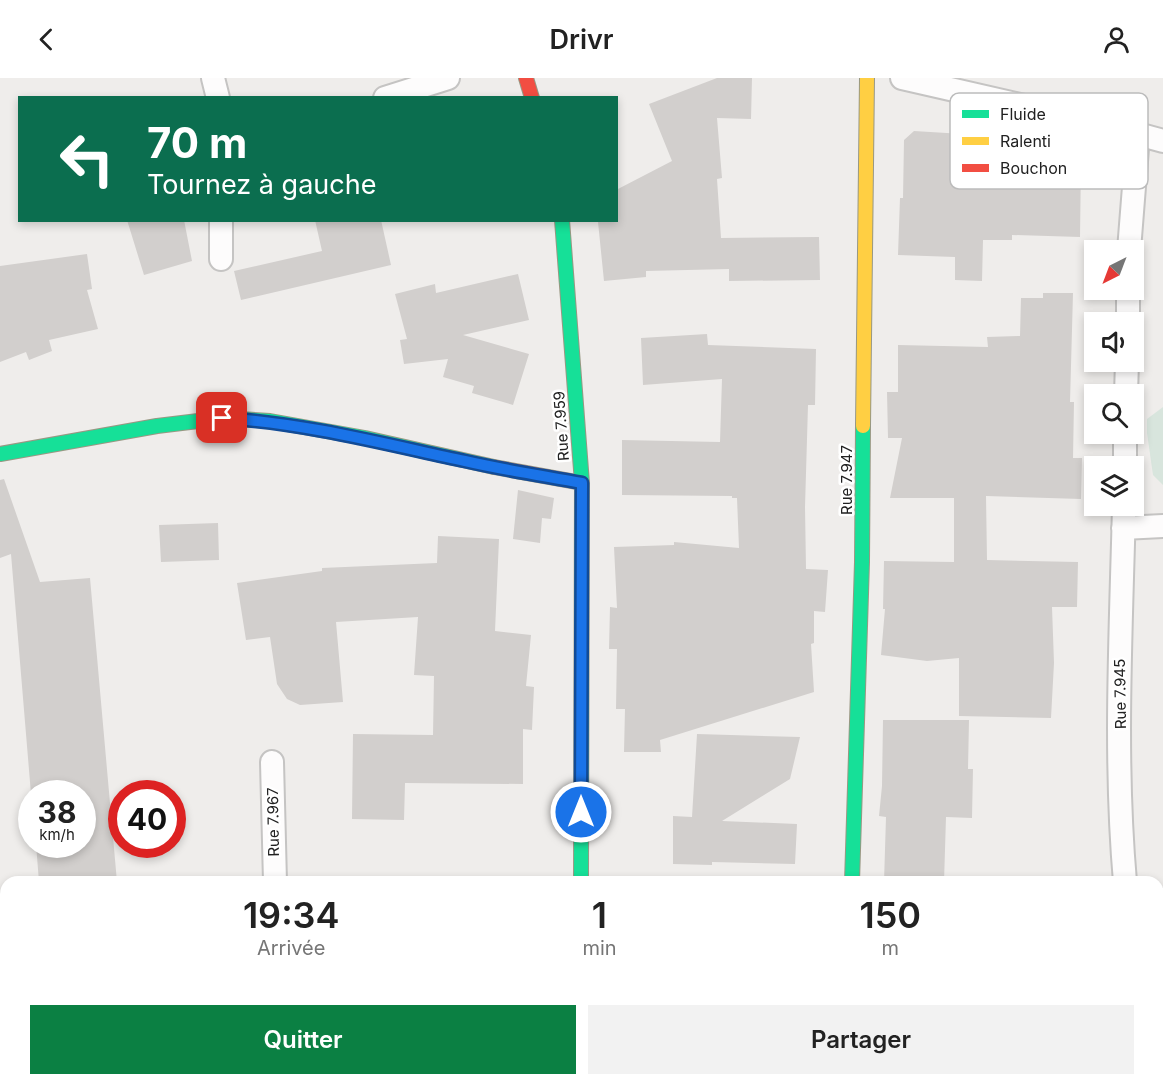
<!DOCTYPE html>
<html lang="fr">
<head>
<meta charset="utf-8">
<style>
  :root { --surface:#fff; --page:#f2f2f2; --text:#222; --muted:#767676; --accent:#0b8043 }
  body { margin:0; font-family:Inter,sans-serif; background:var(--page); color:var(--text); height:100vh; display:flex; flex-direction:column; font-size:22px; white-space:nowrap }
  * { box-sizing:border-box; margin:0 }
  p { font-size:20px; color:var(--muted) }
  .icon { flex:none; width:33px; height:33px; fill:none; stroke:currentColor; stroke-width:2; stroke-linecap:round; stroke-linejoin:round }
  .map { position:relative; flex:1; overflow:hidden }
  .sheet { position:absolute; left:0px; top:798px; width:1164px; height:210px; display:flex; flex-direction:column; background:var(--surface); border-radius:18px 18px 0 0; box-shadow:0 3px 9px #0003 }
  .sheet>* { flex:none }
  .top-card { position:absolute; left:18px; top:18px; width:600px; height:126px; border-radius:0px; box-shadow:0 3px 9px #0003; background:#0b6e4f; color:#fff; overflow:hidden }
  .needle { width:39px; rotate:222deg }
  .fabs { position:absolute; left:1084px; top:162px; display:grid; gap:12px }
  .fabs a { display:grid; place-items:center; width:60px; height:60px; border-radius:0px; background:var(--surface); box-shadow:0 3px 9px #0003; font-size:30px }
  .speed { position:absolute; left:18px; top:702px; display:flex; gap:12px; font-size:30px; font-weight:700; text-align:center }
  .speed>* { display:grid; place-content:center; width:78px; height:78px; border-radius:50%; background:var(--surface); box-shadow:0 3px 9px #0003; line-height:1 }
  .speed small { font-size:15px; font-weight:400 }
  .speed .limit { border:9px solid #d22; background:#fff; color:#111 }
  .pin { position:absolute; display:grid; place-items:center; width:51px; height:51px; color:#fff; margin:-26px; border-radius:12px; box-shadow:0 3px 9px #0006 }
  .me { position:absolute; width:66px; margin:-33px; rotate:0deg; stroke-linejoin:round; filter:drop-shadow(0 0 4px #0008) }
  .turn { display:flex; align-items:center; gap:21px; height:126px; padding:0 30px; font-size:27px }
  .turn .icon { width:78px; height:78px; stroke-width:2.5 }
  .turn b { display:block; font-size:42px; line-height:51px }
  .eta { display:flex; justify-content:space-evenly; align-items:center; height:102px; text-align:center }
  .eta b { font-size:36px; font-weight:600; line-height:42px }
  .cta { display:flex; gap:12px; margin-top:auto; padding:12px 30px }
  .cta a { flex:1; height:69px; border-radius:0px; background:var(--accent); color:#fff; font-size:24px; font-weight:600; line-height:69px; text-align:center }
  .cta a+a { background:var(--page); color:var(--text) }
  header { display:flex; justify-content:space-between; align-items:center; height:78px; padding:0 30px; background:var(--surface); font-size:27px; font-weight:600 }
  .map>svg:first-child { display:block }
  .wetland { fill:#d8e5dd }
  .building { fill:#d2cfcd }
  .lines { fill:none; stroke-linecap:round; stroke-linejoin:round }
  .street-casing { stroke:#c5c4c3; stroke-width:26 }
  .fast-casing { stroke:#989883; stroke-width:16 }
  .slow-casing { stroke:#989883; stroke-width:16 }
  .jam-casing { stroke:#989883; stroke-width:16 }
  .street { stroke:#fdfcfc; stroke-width:22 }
  .fast { stroke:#16e098; stroke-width:14 }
  .slow { stroke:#ffcf43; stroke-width:14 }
  .jam { stroke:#f24e42; stroke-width:14 }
  .route-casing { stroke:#114b97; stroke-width:15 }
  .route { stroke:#1a73e8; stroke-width:10 }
  .labels { text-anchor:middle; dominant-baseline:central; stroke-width:5; stroke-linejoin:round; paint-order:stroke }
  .street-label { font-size:15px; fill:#212121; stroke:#fff }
  .key { fill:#fff; stroke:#bcbcbc; stroke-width:1.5 }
  .key-label { font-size:16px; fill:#212121 }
</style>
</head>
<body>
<header><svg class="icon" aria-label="back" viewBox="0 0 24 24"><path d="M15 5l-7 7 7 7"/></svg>Drivr<svg class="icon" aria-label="person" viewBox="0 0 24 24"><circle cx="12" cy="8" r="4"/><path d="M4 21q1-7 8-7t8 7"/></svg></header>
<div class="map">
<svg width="1163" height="1008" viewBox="0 0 1163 1008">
  <rect width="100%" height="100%" fill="#efedeb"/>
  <path class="wetland" d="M1163,329V407L1153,397L1147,355V341Z
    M0,899L6,923V1002H25L26,1008H0Z"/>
  <path class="building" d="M717,0H752L751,41L717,40L722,100L717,101L721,160L819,159L820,202L729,203V191L646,193V199L604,203L598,144L618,142L616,112L672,83L649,26Z
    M914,53L979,57L977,81L1081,83L1080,159L1012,157V162H983L982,203L955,202V179L898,177L900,120H903L904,62Z
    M127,142H184L192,183L144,197Z
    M315,142H381L391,187L241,222L234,193L322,173Z
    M87,176L92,211L87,212L98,251L49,262L52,273L29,282L26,274L0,284V188Z
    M518,196L529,242L463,257L529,276L513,327L472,315L474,308L443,299L448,281L404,286L400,262L407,261L395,216L435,206L436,215Z
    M1043,215H1073L1070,324H1074L1073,380H1082L1081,421L986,418L987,482L1078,484L1077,529H1052L1054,585L1051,640L959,638V580L927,583L881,577L885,531H883L884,483L954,484V420H890L902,360H888L887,314H898V267L988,269L987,259L1020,258L1021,220H1043Z
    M707,256L708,267L816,271L815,327H808L805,429L806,491L828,492L825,534L814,533V565L811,566L814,614L660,662L661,674H624L625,631H616L617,571H609L610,529L617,530L614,469L674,467V464L739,470L737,420H732V418L622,417V362L720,364L722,301L643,307L641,260Z
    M4,401L40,504L90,500L117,804H39L36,766H82V716H31L11,476L0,480V402Z
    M518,412L554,420L551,441L542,440L540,465L513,461Z
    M218,445L219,482L161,484L159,447Z
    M438,458L499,461L495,553L531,557L526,608L534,609L532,652L523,651V706L405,705L404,742L352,741L353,656L433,657L434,598L414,597L418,539L336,544L343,624L300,627L287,621L277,606L270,559L246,562L237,505L322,493V490L437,485Z
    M883,642H969L968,691H973L972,740L946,739L944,804H884L886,739L879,738L882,708Z
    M697,656L800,659L790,701L722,743L797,746L795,786L712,784V787L673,786V738L692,739Z"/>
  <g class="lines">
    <g class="street-casing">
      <path id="street" d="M213,0L218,20
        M902,0L1094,44L1163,63
        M385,20L448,0
        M1129,172L1138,58
        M221,181V142
        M1128,244V212
        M1126,316L1127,284
        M1125,388V356
        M1124,428C1121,553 1114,679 1125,804
        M1123,450L1163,448
        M272,684L275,804
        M1158,823L1163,822"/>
    </g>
    <g class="fast-casing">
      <path id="fast" d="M562,142L582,405L581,804
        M0,376L157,348L223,340L270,343L365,360L494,389
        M852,804L862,484L863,348
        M571,1008L573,1002"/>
    </g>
    <g class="slow-casing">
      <path id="slow" d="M863,348L867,0"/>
    </g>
    <g class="jam-casing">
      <path id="jam" d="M526,0L532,20
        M494,389L582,405"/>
    </g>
    <use href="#street" class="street"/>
    <use href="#fast" class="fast"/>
    <use href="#slow" class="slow"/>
    <use href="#jam" class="jam"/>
  </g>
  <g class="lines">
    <g class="route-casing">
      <path id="route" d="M222,340C305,345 385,366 465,383C504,392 544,398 582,405L581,734"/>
    </g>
    <use href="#route" class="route"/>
  </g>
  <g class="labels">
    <g class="street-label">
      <text transform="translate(561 348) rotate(-94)">Rue 7.959</text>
      <text transform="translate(846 402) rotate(-90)">Rue 7.947</text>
      <text transform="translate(1120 616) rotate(-91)">Rue 7.945</text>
      <text transform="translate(273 744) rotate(-91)">Rue 7.967</text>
    </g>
  </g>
  <rect x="950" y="15" width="198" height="96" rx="9" class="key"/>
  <rect x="962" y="32" width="27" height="8" fill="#16e098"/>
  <rect x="962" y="59" width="27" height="8" fill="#ffcf43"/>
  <rect x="962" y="86" width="27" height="8" fill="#f24e42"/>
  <g class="key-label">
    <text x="1000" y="42">Fluide</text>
    <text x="1000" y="69">Ralenti</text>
    <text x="1000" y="96">Bouchon</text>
  </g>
</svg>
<div class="fabs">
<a><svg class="needle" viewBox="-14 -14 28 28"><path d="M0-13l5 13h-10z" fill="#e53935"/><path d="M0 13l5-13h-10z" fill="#767676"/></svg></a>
<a><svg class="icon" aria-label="sound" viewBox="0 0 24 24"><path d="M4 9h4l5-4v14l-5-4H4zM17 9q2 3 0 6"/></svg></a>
<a><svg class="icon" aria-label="search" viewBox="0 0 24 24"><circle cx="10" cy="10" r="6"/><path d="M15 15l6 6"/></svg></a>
<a><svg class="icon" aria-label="layers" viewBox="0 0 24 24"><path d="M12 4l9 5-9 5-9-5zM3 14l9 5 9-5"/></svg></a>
</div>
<div class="speed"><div>38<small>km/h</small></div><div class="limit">40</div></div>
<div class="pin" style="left:222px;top:340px;background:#d93025"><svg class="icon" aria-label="arrive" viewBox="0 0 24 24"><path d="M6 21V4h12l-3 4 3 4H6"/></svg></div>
<svg class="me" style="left:581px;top:734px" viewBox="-20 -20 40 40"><circle r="17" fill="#1a73e8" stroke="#fff" stroke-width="3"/><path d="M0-11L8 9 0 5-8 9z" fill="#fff"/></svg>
<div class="top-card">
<div class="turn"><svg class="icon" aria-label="left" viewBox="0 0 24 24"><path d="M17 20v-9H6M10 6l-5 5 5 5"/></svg><div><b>70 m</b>Tournez à gauche</div></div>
</div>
<section class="sheet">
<div class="eta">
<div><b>19:34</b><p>Arrivée</p></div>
<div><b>1</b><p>min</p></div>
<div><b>150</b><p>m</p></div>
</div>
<div class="cta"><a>Quitter</a><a>Partager</a></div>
</section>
</div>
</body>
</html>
